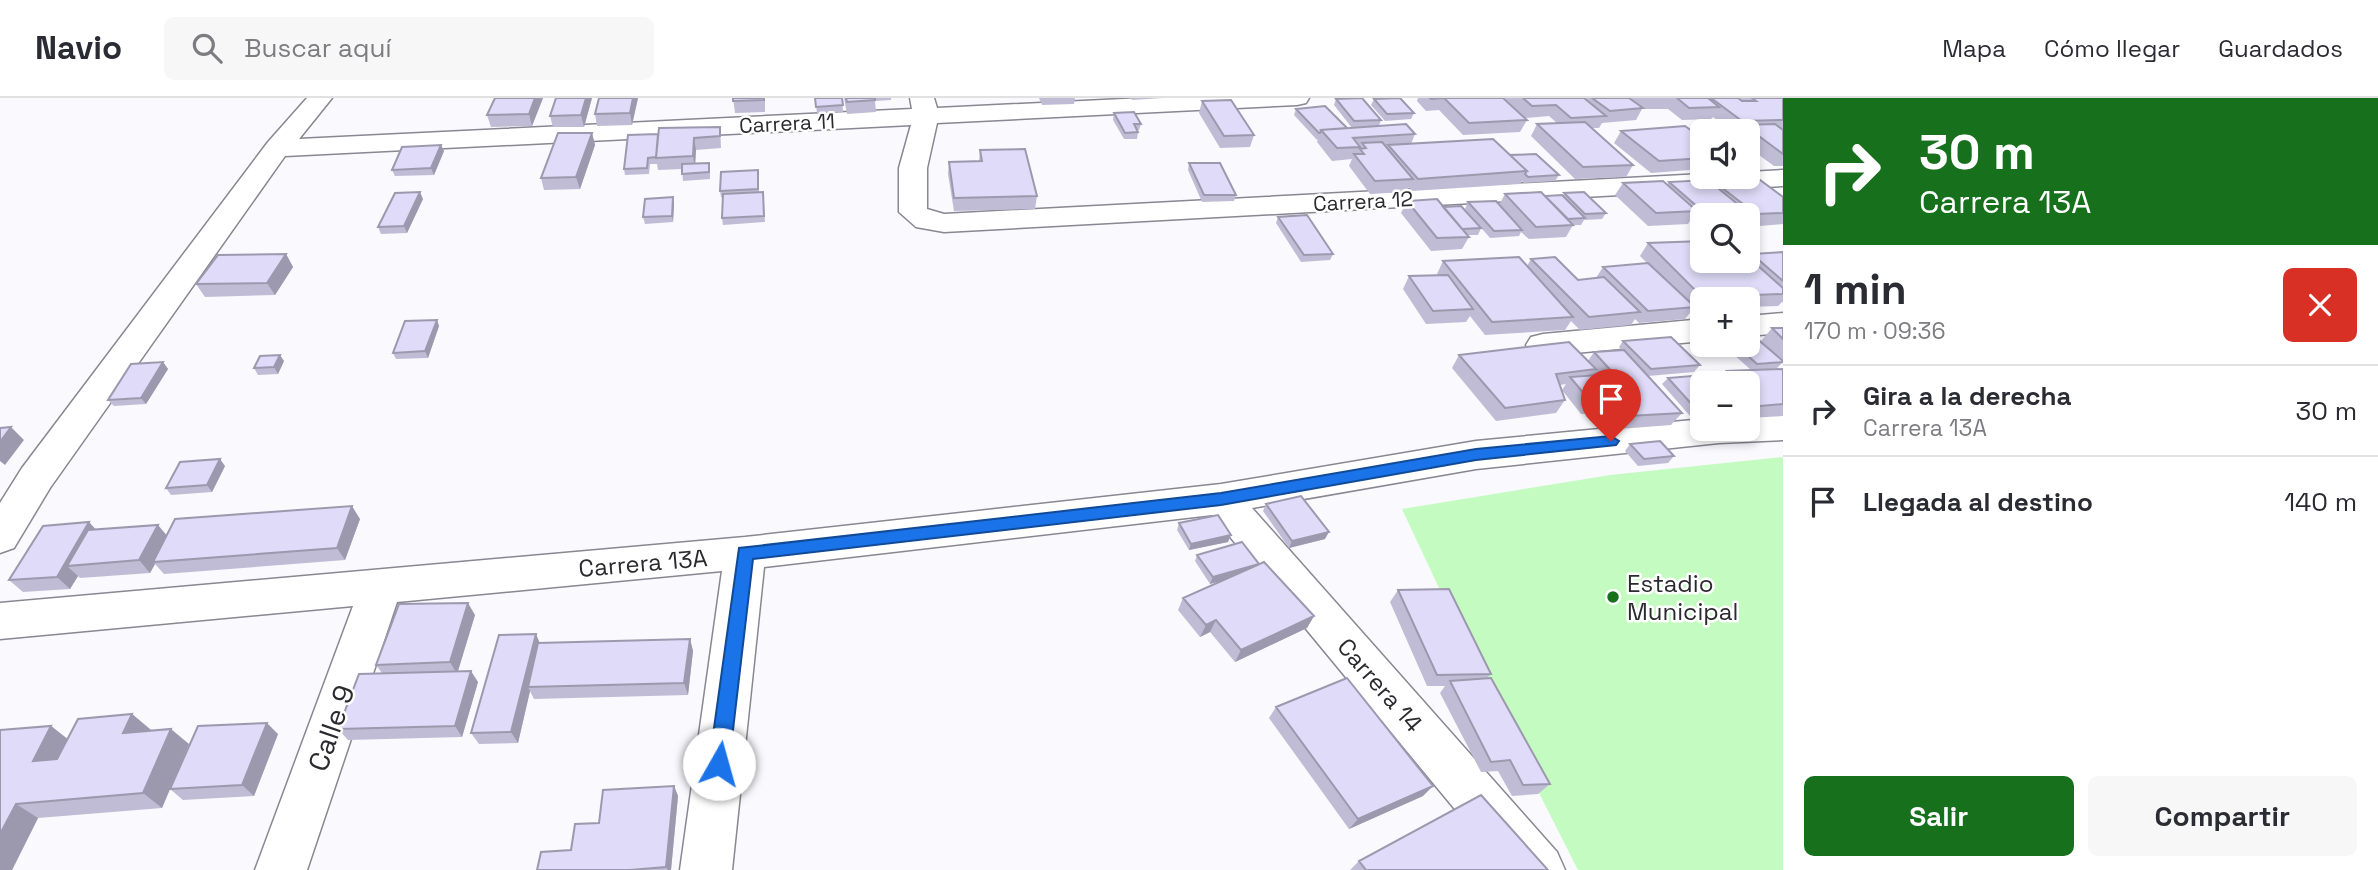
<!DOCTYPE html>
<html lang="es">
<head>
<meta charset="utf-8">
<style>
  :root { --surface:#fff; --page:#f7f7f7; --text:#2b2b33; --muted:#7c7c81; --line:#e1e1e2; --accent:#17701b }
  body { margin:0; font-family:"Space Grotesk",sans-serif; background:var(--page); color:var(--text); height:100vh; display:flex; flex-direction:column; font-size:26px; white-space:nowrap }
  * { box-sizing:border-box; margin:0 }
  p { font-size:23px; color:var(--muted) }
  .icon { flex:none; width:38px; height:38px; fill:none; stroke:currentColor; stroke-width:2; stroke-linecap:round; stroke-linejoin:round }
  .map { position:relative; flex:1; overflow:hidden }
  .panel { display:flex; flex-direction:column; background:var(--surface); width:595px }
  .panel>* { flex:none }
  .top-card { background:#17701b; color:#fff; overflow:hidden }
  .fabs { position:absolute; left:1690px; top:21px; display:grid; gap:14px }
  .fabs a { display:grid; place-items:center; width:70px; height:70px; border-radius:10px; background:var(--surface); box-shadow:0 4px 10px #0003; font-size:35px }
  .pin { position:absolute; display:grid; place-items:center; width:60px; height:60px; color:#fff; margin:-72px -30px; border-radius:50% 50% 50% 0; rotate:-45deg; box-shadow:0 0 7px #0007 }
  .pin .icon { rotate:45deg }
  .me { position:absolute; width:77px; margin:-38px; rotate:7deg; stroke-linejoin:round; filter:drop-shadow(0 0 5px #0008) }
  .turn { display:flex; align-items:center; gap:24px; height:147px; padding:0 21px; font-size:32px }
  .turn .icon { width:91px; height:91px; stroke-width:2.5 }
  .turn b { display:block; font-size:49px; line-height:60px }
  .round { display:grid; place-items:center; flex:none; width:74px; height:74px; border-radius:10px; background:var(--page) }
  .summary { display:flex; align-items:center; justify-content:space-between; height:119px; padding:0 21px }
  h1 { font-size:42px; font-weight:800; line-height:52px }
  .primary-button { display:flex; gap:14px; margin-top:auto; padding:14px 21px }
  .primary-button a { flex:1; height:80px; border-radius:10px; background:var(--accent); color:#fff; font-size:28px; font-weight:800; line-height:80px; text-align:center }
  .primary-button a+a { background:var(--page); color:var(--text) }
  ul { padding:0; list-style:none }
  li { display:flex; align-items:center; gap:21px; height:91px; padding:0 21px; border-top:2px solid var(--line) }
  li div { flex:1 }
  li b { display:block; font-size:26px }
  li em { font-style:normal }
  header { display:flex; align-items:center; gap:42px; box-sizing:border-box; height:98px; padding:0 35px; background:var(--surface); border-bottom:2px solid var(--line) }
  header strong { font-size:33px }
  nav { display:flex; gap:38px; margin-inline-start:auto; font-size:24px }
  .search { width:490px; height:63px; background:var(--page); display:flex; align-items:center; gap:18px; box-sizing:border-box; padding:0 24px; border-radius:10px; color:var(--muted); font-size:26px }
  main { display:flex; flex:1; min-height:0 }
  .map>svg:first-child { display:block }
  .green { fill:#c4fbc1 }
  .lines { fill:none; stroke-linecap:round; stroke-linejoin:round }
  .minor-casing { stroke:#888792; stroke-width:3 }
  .minor { fill:#fff; fill-rule:evenodd }
  .wall { fill:#c0bcd5 }
  .shaded-wall { fill:#9c99ae }
  .building { fill:#dfdbf8; stroke:#9c99ae; stroke-width:2 }
  .route { fill:#1a73e8; stroke:#114b97; stroke-width:2 }
  .poi-dot { fill:#17701b; stroke:#fff; stroke-width:2.5 }
  .labels { text-anchor:middle; dominant-baseline:central; stroke-width:5; stroke-linejoin:round; paint-order:stroke }
  .far-street-label { font-size:21px; fill:#2b2a2e; stroke:#fff }
  .street-label { font-size:24px; fill:#2b2a2e; stroke:#fff }
  .poi-label { font-size:24px; fill:#2b2a2e; stroke:#fff; text-anchor:start }
  .near-street-label { font-size:28px; fill:#2b2a2e; stroke:#fff }
</style>
</head>
<body>
<header>
<strong>Navio</strong>
<div class="search"><svg class="icon" aria-label="search" viewBox="0 0 24 24"><circle cx="10" cy="10" r="6"/><path d="M15 15l6 6"/></svg>Buscar aquí</div>
<nav><a>Mapa</a><a>Cómo llegar</a><a>Guardados</a></nav>
</header>
<main>
<div class="map">
<svg width="1783" height="772" viewBox="0 0 1783 772">
  <rect width="100%" height="100%" fill="#f9f9fe"/>
  <path class="green" d="M1783,359V772H1578L1484,586L1402,411L1610,377Z"/>
  <g class="lines">
    <g class="minor-casing">
      <path id="minor" d="M307,0H332L299,41L912,11L910,0H934L937,10L1144,0H1309L1306,5L1297,7L937,25L927,70V111L944,116L1703,76V79H1748V74L1783,72V88L944,134L916,129L899,114V70L911,27L285,58L50,390L14,450L0,455V405L22,370L268,44Z
        M1783,215V235L1748,238V218Z
        M1703,221V243L1543,258L1531,255L1526,247L1531,239L1543,236Z
        M1783,316V342L1719,345L1476,371L1252,410L1557,754L1565,772H1505L1212,417L764,469L732,772H680L722,473L397,504L307,772H255L353,508L0,541V505L745,439L1221,386L1476,343L1703,321V331H1748V318Z"/>
    </g>
    <use href="#minor" class="minor"/>
  </g>
  <path class="wall" d="M543,0L532,28L491,29L487,17Z
    M592,0L584,29H553L550,18Z
    M638,0L632,27L597,28L595,16Z
    M733,0H765V14L735,15Z
    M815,0H842L843,14L817,15Z
    M844,0H891V2L875,3L876,14L847,16Z
    M1039,0H1075L1074,6L1042,7Z
    M1131,0H1163L1132,2Z
    M1418,0H1503L1527,22L1520,34L1463,37L1439,12L1426,13L1417,3Z
    M1504,0H1783V68H1774L1748,49V33H1732L1713,19L1711,21L1682,22L1668,11H1642L1636,22L1602,25L1599,30H1592L1633,67L1626,79L1575,81L1531,38L1537,26L1557,25L1549,18L1526,20Z
    M1336,1L1381,22L1379,28L1415,36L1411,46L1510,57L1559,77L1555,83L1524,85L1522,83L1520,86L1412,93L1409,89L1407,94L1370,96L1349,68L1352,61L1332,63L1317,44L1318,41L1317,42L1294,17L1296,11L1347,30H1352L1334,7Z
    M1374,1L1414,15L1411,21L1385,23L1371,7Z
    M1202,3L1254,37L1250,49L1220,50L1199,15Z
    M1114,15L1141,26L1139,32H1137L1138,34L1137,41H1124L1113,22Z
    M720,29L721,50L696,52L695,65L710,71V81L683,83L682,71L658,72L657,66H650L649,76L625,77L624,71L658,36Z
    M1621,33L1703,41V71L1651,75L1614,45Z
    M592,35L595,47L580,91L544,92L541,80Z
    M441,47L444,53L434,77L395,78L392,72Z
    M980,52L1037,98L1035,111L954,113L948,76L949,64L979,63Z
    M1189,65L1236,97L1234,103L1202,104L1188,72Z
    M759,79V94H763L765,124L723,127L722,120L723,99H721L720,93Z
    M1703,79H1748L1783,99V126L1748,129V117H1703V132H1701L1690,123L1688,126L1648,128L1615,97L1623,85L1667,87L1669,84L1700,83Z
    M1564,95L1606,115L1602,121L1584,122L1581,127H1573L1566,139L1529,141L1521,134L1519,138L1490,140L1465,111L1468,104L1499,107L1505,96L1563,98Z
    M423,101L407,135L381,136L378,129Z
    M1407,103L1443,109L1481,130L1478,137H1467L1469,139L1462,151L1431,153L1401,115Z
    M674,106L673,124L645,126L643,119Z
    M1278,119L1333,156L1330,162L1301,164L1276,125Z
    M1648,145L1749,160L1752,156L1783,154V204H1782L1778,208L1748,209V201H1703V211H1693L1685,221L1639,225L1635,221L1631,227L1580,232L1571,223L1565,232L1485,237L1470,218L1466,224L1426,226L1403,191L1409,178L1438,177L1437,176L1443,163L1527,168L1531,161L1578,182L1596,180L1603,169L1647,165L1640,158Z
    M286,156L293,169L275,197L205,199L196,186Z
    M437,222L439,228L428,260L396,261L393,255Z
    M1772,230H1783V264L1777,270L1762,272L1783,271V318L1748,320V285H1717L1727,273L1751,272L1723,247H1748L1761,243Z
    M1623,243L1700,267L1694,274L1648,278L1682,315L1671,327L1619,331L1605,315L1581,316L1562,292L1566,286L1560,287L1565,302L1556,315L1496,323L1452,270L1459,257L1588,263L1594,254L1621,252L1619,249Z
    M284,263L278,276L258,277L254,270Z
    M163,264L168,271L146,306L114,308L108,302Z
    M1668,280L1703,285V317L1690,318L1662,286Z
    M1630,346L1674,358L1668,365L1638,368L1625,353Z
    M225,368L212,394L171,397L166,390Z
    M1266,406L1325,441L1289,450L1263,413Z
    M360,421L345,462L164,476L155,466L150,475L80,480L78,478L70,491L23,494L9,482L96,432L167,437Z
    M1179,425L1228,444L1189,452L1177,432Z
    M1197,457L1259,466L1314,518L1307,530L1235,564L1210,534L1200,539L1178,512L1183,500L1223,482L1210,486L1195,463Z
    M1398,492L1491,576L1487,580L1550,686L1538,696L1512,698L1498,673L1481,674L1440,595L1445,588H1427L1390,504Z
    M475,517L458,573L478,584L462,639L348,642L338,631L382,575L376,567Z
    M690,541L693,553L688,597L534,601L530,593L518,645L479,646L471,635L540,545Z
    M1276,609L1423,698L1349,731L1269,620Z
    M132,616L151,632L150,633L189,646L162,710L38,720L12,772H0V632L51,628L68,641Z
    M278,636L254,698L183,702L170,691Z
    M674,688L678,698L671,772H537L571,752L599,725Z
    M1359,763L1548,772H1350Z"/>
  <path class="shaded-wall" d="M535,0H543L532,28L529,16Z
    M586,0H592L584,29L581,17Z
    M633,0H638L632,27L630,15Z
    M592,35L595,47L580,91L576,79Z
    M694,40L696,52L695,70L693,58Z
    M441,47L444,53L434,77L431,70Z
    M420,94L423,101L407,135L404,128Z
    M673,99L674,106L673,124L672,118Z
    M286,156L293,169L275,197L267,185Z
    M437,222L439,228L428,260L425,253Z
    M280,257L284,263L278,276L274,269Z
    M163,264L168,271L146,306L141,300Z
    M11,329L24,342L5,367L0,363V344Z
    M220,361L225,368L212,394L207,387Z
    M352,408L360,421L345,462L337,450Z
    M89,424L101,437L67,468L78,478L70,491L57,479Z
    M158,427L169,440L153,464L155,466L150,475L139,462Z
    M1329,434L1325,441L1289,450L1292,443Z
    M1231,437L1228,444L1189,452L1191,446Z
    M1259,466L1256,473L1210,486L1213,479Z
    M468,505L475,517L457,576L450,564Z
    M1314,518L1307,530L1235,564L1241,552Z
    M1216,522L1210,534L1200,539L1206,527Z
    M536,536L541,548L528,589L530,593L518,645L511,634Z
    M690,541L693,553L688,597L684,585Z
    M471,573L478,584L462,639L455,628Z
    M132,616L151,632L142,651L123,635Z
    M267,625L278,636L254,698L242,687Z
    M51,628L71,644L54,678L33,663Z
    M171,631L189,646L162,710L143,695Z
    M674,688L678,698L671,772H668L666,769Z
    M1433,688L1423,698L1349,731L1358,721Z
    M16,706L38,720L12,772H0V736Z"/>
  <path class="building" d="M495,0H535L529,16L487,17Z
    M556,0H586L581,17L550,18Z
    M599,0H633L630,15L595,16Z
    M733,0H764V2L733,3Z
    M815,0H842L843,7L816,9Z
    M846,0H875V2L847,4Z
    M1362,0L1381,22L1354,23L1336,1Z
    M1400,0L1414,15L1387,16L1374,1Z
    M1430,0H1503L1527,22L1469,25L1444,0L1431,1Z
    M1523,0H1584L1606,18L1571,20L1556,7L1532,8Z
    M1592,0H1629L1643,10L1610,13Z
    M1677,0H1708L1719,9L1689,10Z
    M1711,0H1738L1742,3H1756L1752,0H1783V22L1742,23Z
    M1231,2L1254,37L1224,38L1202,3Z
    M1325,8L1347,30L1321,32L1320,35H1319L1296,11Z
    M1134,14L1141,26H1134L1138,34L1125,35L1114,15Z
    M1585,24L1633,67L1583,69L1537,26Z
    M1406,26L1415,36L1353,40L1360,49L1337,50L1321,32Z
    M1775,26L1783,32V56L1744,27Z
    M1685,28L1703,41V60L1659,63L1621,33Z
    M720,29V38L694,40L693,58L656,60L659,30Z
    M558,35H592L576,79L541,80Z
    M658,36L656,59L648,60L647,70L624,71L628,37Z
    M1493,41L1527,73L1418,81L1388,47Z
    M1382,44L1413,81L1375,83L1354,56H1364L1360,51L1366,50L1362,45Z
    M441,47L431,70L392,72L402,49Z
    M1025,51L1037,98L954,100L949,64L982,63L980,52Z
    M1536,56L1559,77L1528,79L1525,76L1527,73L1510,57Z
    M709,65V74L682,76V66Z
    M1189,65H1220L1236,97H1204Z
    M758,72V91L720,93L721,74Z
    M1748,73L1783,99V115L1756,116L1708,79H1748Z
    M1708,82L1751,117H1707L1669,84Z
    M1663,83L1697,113L1656,115L1623,85Z
    M420,94L404,128L378,129L395,95Z
    M763,94L764,118L722,120L723,96Z
    M1541,94L1573,127L1536,129L1505,96Z
    M1584,94L1606,115L1585,116L1564,95Z
    M1562,97L1585,120L1568,121L1545,98Z
    M673,99L672,118L643,119L645,101Z
    M1437,101L1469,139L1437,140L1407,103Z
    M1496,103L1522,132L1494,133L1468,104Z
    M1461,108L1481,130L1462,131L1443,109Z
    M1307,117L1333,156L1304,157L1278,119Z
    M1703,143V163H1748V159L1783,190V196L1702,199L1648,145Z
    M1783,154V183L1752,156Z
    M286,156L267,185L196,186L218,157Z
    M1519,159L1573,219L1492,224L1443,163Z
    M1555,159L1578,182L1604,179L1640,214L1589,219L1531,161Z
    M1648,165L1695,209L1648,213L1603,169Z
    M1448,177L1473,211L1433,213L1409,178Z
    M437,222L425,253L393,255L405,223Z
    M1772,230H1783V241Z
    M1748,233L1783,263V264L1757,266L1736,247H1748Z
    M1671,239L1700,267L1651,271L1623,243Z
    M1569,244L1596,271L1556,276L1565,302L1505,310L1459,257Z
    M1624,252L1682,315L1628,318L1614,302L1591,304L1570,279L1614,276L1594,254Z
    M280,257L274,269L254,270L260,258Z
    M163,264L141,300L108,302L131,266Z
    M1783,271V306L1760,308L1748,296V285H1738L1727,273Z
    M1704,277L1712,285H1703V311H1696L1668,280Z
    M11,329L0,344V330Z
    M1660,343L1674,358L1644,361L1630,346Z
    M220,361L207,387L166,390L180,364Z
    M1301,398L1329,434L1292,443L1266,406Z
    M352,408L337,450L153,464L175,421Z
    M1218,417L1231,437L1191,446L1179,425Z
    M89,424L57,479L9,482L43,428Z
    M158,427L139,462L67,468L88,432Z
    M1242,444L1259,466L1213,479L1197,457Z
    M1264,464L1314,518L1241,552L1216,522L1206,527L1183,500Z
    M1449,491L1491,576L1437,577L1398,492Z
    M468,505L450,564L376,567L399,506Z
    M536,536L511,634L471,635L499,537Z
    M690,541L684,585L528,589L538,545Z
    M471,573L455,628L338,631L359,576Z
    M1347,580L1433,688L1358,721L1276,609Z
    M1491,580L1550,686L1523,687L1510,662L1491,664L1450,583Z
    M132,616L123,635L171,631L143,695L16,706L0,736V632L51,628L33,663L57,661L78,621Z
    M267,625L242,687L170,691L198,628Z
    M674,688L666,769L630,772H537L541,754L571,752L575,726L599,725L603,692Z
    M1481,697L1548,772H1366L1359,763Z"/>
  <path class="route" d="M1611,338L1619,343L1616,347L1476,362L1221,407L753,461L729,666L727,673L719,676L712,673L709,666L739,450L1221,395L1476,351Z"/>
  <circle class="poi-dot" cx="1613" cy="499" r="7"/>
  <g class="labels">
    <g class="far-street-label">
      <text transform="translate(787 25) rotate(-3)">Carrera 11</text>
      <text transform="translate(1363 103) rotate(-3)">Carrera 12</text>
    </g>
    <g class="street-label">
      <text transform="translate(643 465) rotate(-5)">Carrera 13A</text>
      <text transform="translate(1380 587) rotate(49)">Carrera 14</text>
    </g>
    <g class="poi-label">
      <text x="1627" y="485">Estadio<tspan x="1627" dy="28">Municipal</tspan></text>
    </g>
    <g class="near-street-label">
      <text transform="translate(331 630) rotate(-71)">Calle 9</text>
    </g>
  </g>
</svg>
<div class="fabs">
<a><svg class="icon" aria-label="sound" viewBox="0 0 24 24"><path d="M4 9h4l5-4v14l-5-4H4zM17 9q2 3 0 6"/></svg></a>
<a><svg class="icon" aria-label="search" viewBox="0 0 24 24"><circle cx="10" cy="10" r="6"/><path d="M15 15l6 6"/></svg></a>
<a>+</a>
<a>−</a>
</div>
<div class="pin" style="left:1611px;top:343px;background:#d93025"><svg class="icon" aria-label="arrive" viewBox="0 0 24 24"><path d="M6 21V4h12l-3 4 3 4H6"/></svg></div>
<svg class="me" style="left:719px;top:666px" viewBox="-20 -20 40 40"><circle r="19" fill="#fff"/><path d="M0-13L10 11 0 6-10 11z" fill="#1a73e8"/></svg>
</div>
<section class="panel">
<div class="top-card">
<div class="turn"><svg class="icon" aria-label="right" viewBox="0 0 24 24"><path d="M7 20v-9h11M14 6l5 5-5 5"/></svg><div><b>30 m</b>Carrera 13A</div></div>
</div>
<div class="summary"><div><h1>1 min</h1><p>170 m · 09:36</p></div><a class="round" style="background:#d93025;color:#fff"><svg class="icon" aria-label="close" viewBox="0 0 24 24"><path d="M6 6l12 12M18 6L6 18"/></svg></a></div>
<ul>
<li><svg class="icon" aria-label="right" viewBox="0 0 24 24"><path d="M7 20v-9h11M14 6l5 5-5 5"/></svg><div><b>Gira a la derecha</b><p>Carrera 13A</p></div><em>30 m</em></li>
<li><svg class="icon" aria-label="arrive" viewBox="0 0 24 24"><path d="M6 21V4h12l-3 4 3 4H6"/></svg><div><b>Llegada al destino</b></div><em>140 m</em></li>
</ul>
<div class="primary-button"><a>Salir</a><a>Compartir</a></div>
</section>
</main>
</body>
</html>
